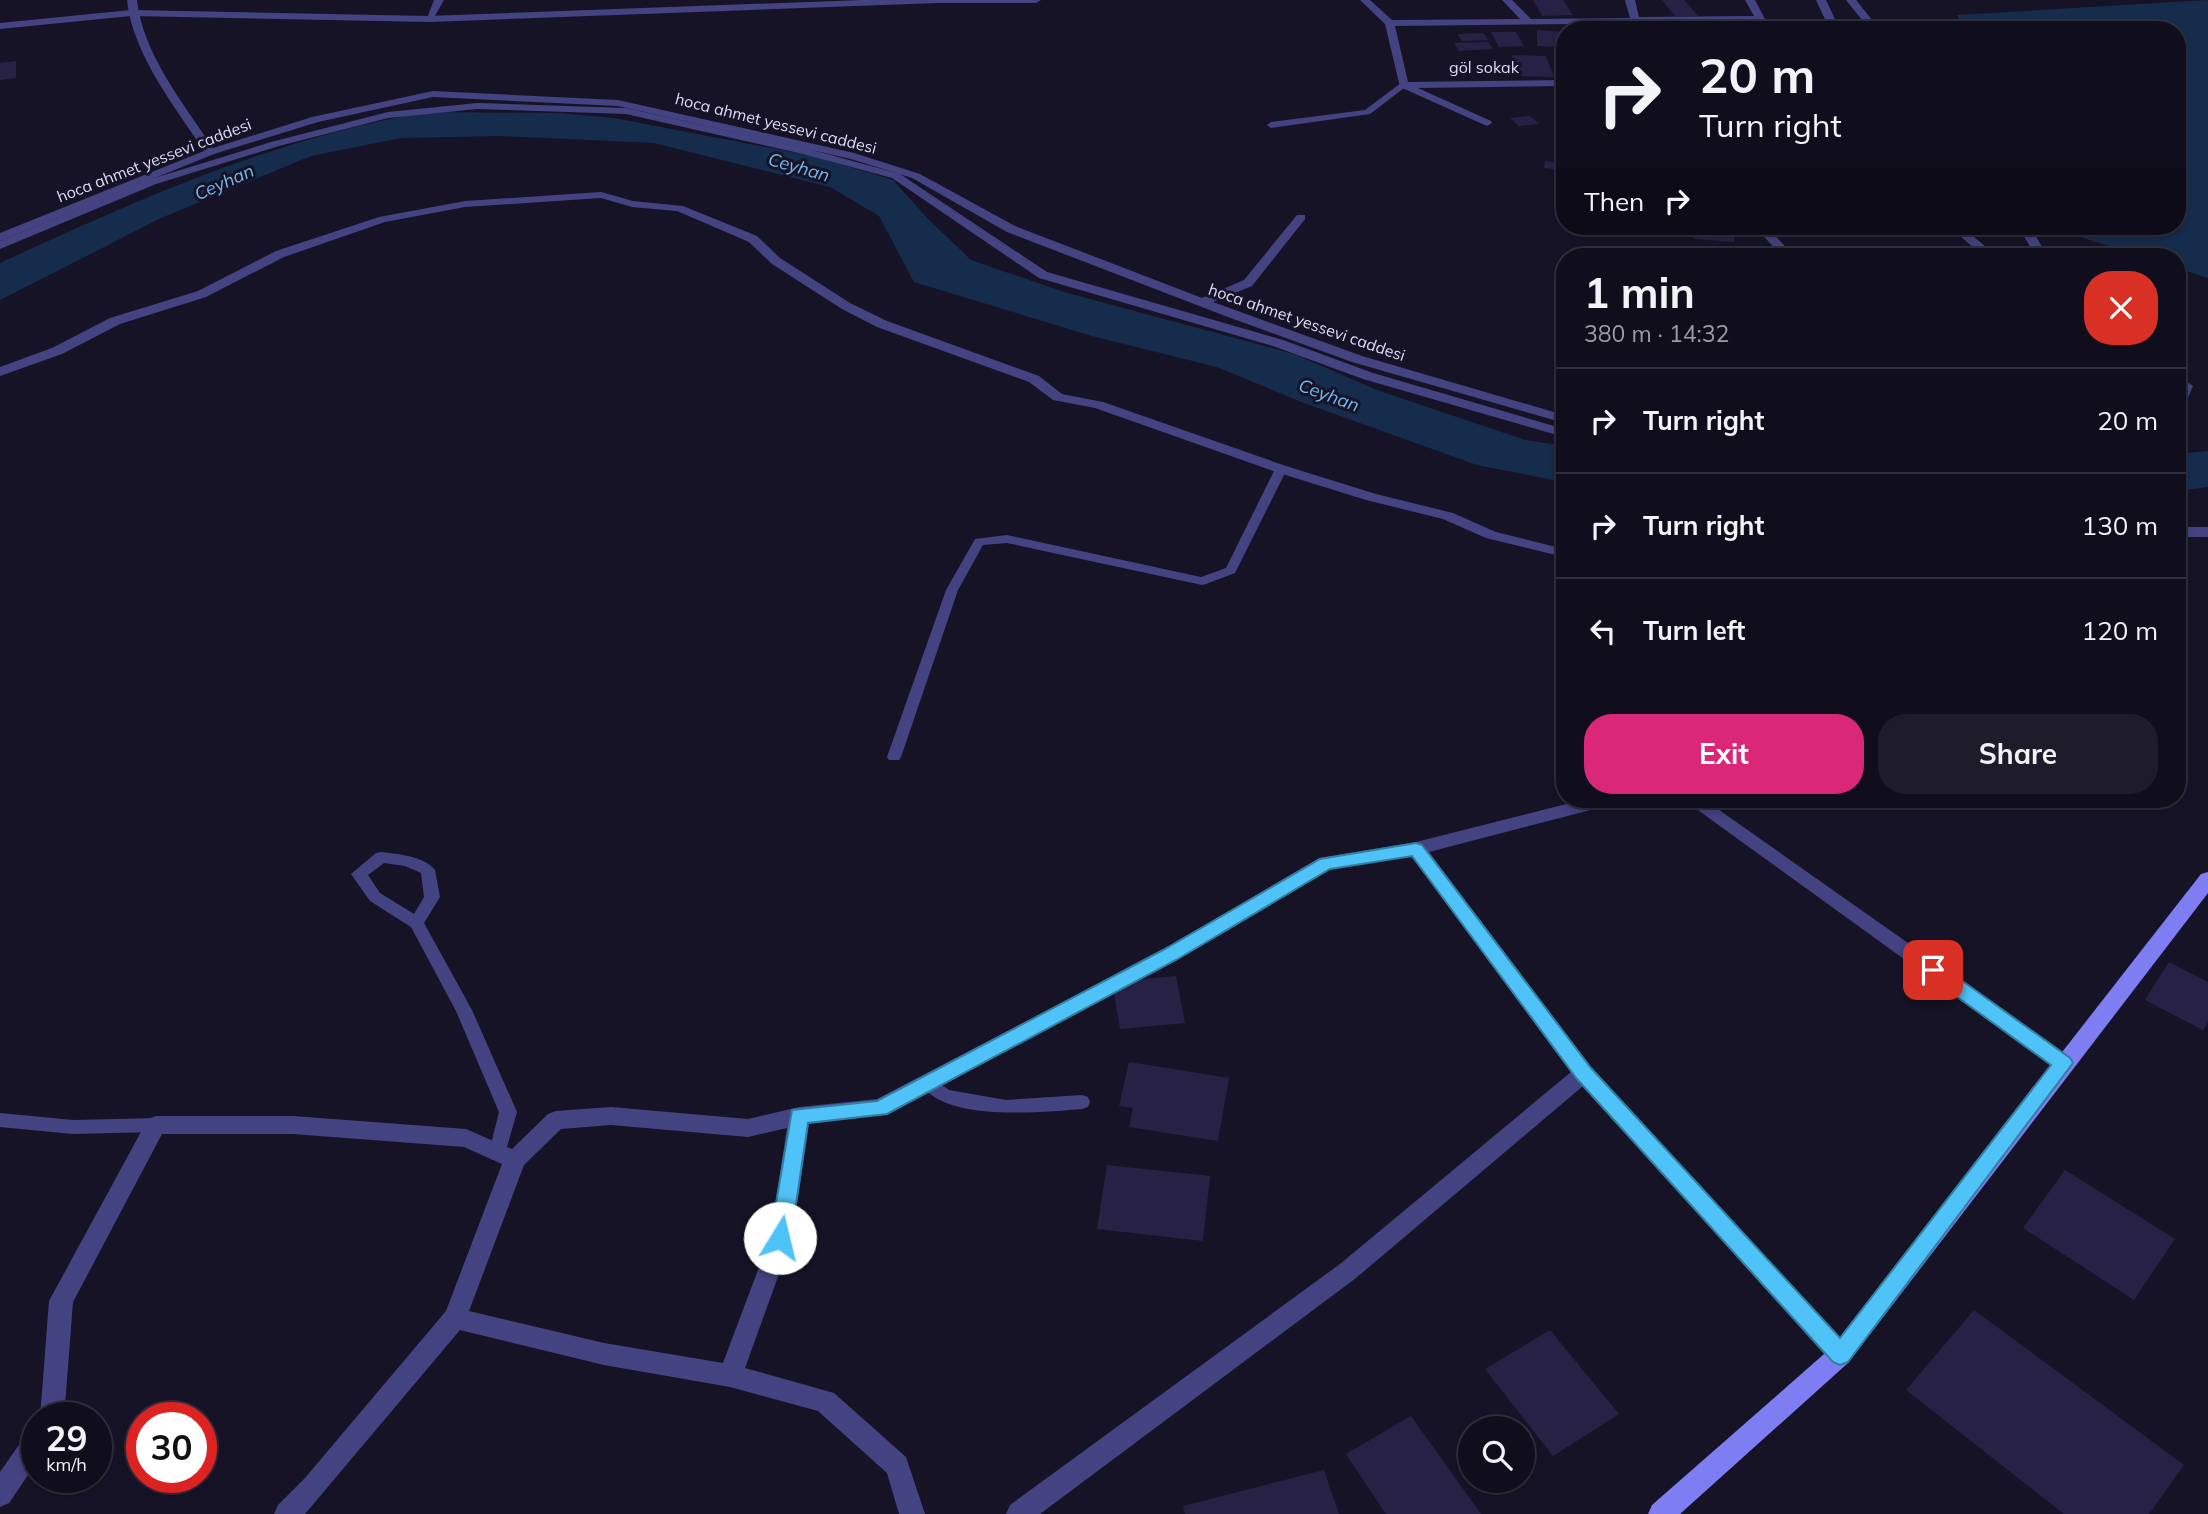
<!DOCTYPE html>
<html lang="en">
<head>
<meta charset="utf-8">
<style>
  :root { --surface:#100e1d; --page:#1e1c2a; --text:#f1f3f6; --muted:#9c9ca4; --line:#302e3b; --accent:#db2777 }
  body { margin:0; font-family:Mulish,sans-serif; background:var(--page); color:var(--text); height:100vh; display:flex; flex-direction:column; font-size:26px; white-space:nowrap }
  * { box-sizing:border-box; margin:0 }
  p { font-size:23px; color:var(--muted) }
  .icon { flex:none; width:38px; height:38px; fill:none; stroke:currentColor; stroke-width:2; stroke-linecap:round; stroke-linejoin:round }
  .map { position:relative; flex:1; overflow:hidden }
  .panel { position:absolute; left:1556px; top:248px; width:630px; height:560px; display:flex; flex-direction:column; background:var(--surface); border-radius:28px; box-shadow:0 4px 10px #0003,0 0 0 2px var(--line) }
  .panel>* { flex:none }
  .hud { position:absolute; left:1556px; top:21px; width:630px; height:214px; border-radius:28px; box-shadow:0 4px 10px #0003,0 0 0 2px var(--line); background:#100e1d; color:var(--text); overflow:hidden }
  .buttons { position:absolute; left:1458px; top:1416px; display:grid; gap:14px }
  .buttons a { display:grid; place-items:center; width:77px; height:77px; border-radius:50%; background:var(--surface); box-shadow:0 4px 10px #0003,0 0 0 2px var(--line); font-size:35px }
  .speed { position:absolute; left:21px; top:1402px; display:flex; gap:14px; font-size:35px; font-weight:700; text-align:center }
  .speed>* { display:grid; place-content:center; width:91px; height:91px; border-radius:50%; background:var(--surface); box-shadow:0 4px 10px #0003,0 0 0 2px var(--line); line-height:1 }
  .speed small { font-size:18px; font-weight:400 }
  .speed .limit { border:10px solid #d22; background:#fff; color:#111 }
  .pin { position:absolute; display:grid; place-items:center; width:60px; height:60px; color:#fff; margin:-30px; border-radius:14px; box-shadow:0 4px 10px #0006 }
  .me { position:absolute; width:77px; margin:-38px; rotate:9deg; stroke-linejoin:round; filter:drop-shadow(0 0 5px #0008) }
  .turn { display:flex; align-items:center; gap:24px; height:147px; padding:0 28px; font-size:32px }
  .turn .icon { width:91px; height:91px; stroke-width:2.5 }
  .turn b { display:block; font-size:49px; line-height:60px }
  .then { display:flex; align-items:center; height:66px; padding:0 28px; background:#0003; gap:14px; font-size:26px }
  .round { display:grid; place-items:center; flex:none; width:74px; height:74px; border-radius:28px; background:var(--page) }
  .overview { display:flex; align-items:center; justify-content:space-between; height:119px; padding:0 28px }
  h1 { font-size:42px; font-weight:700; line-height:52px }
  .button { display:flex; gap:14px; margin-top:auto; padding:14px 28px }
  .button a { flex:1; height:80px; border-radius:28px; background:var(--accent); color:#fff; font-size:28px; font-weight:700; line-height:80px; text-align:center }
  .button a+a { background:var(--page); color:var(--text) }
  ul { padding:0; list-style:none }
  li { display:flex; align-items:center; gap:21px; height:105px; padding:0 28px; border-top:2px solid var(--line) }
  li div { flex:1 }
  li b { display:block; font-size:26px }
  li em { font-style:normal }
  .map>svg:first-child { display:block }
  .water { fill:#162c4c }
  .building { fill:#282146 }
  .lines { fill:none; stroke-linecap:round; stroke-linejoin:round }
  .service { fill:#444381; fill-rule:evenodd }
  .pedestrian { fill:#444381; fill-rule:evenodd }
  .minor { fill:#444381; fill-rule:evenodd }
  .tertiary { fill:#444381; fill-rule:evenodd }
  .secondary { fill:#7e7df1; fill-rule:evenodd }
  .route { fill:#4fc3f7; stroke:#337fa1; stroke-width:2 }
  .labels { text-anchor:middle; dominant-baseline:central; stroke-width:6; stroke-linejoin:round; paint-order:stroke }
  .far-street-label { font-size:16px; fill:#dfdcfb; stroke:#161327 }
  .far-water-label { font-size:18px; font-style:italic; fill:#75b9f0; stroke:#161327 }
</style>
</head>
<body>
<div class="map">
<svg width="2208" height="1514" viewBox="0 0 2208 1514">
  <rect width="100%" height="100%" fill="#161327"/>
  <path class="water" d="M2208,0V278L2177,268V257H2144L2058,230L2056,226H2177V30H1964L1957,15Z
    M427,112L559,113L614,118L813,156L893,180L928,219L971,260L1064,292L1294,354L1377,390L1525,440L1564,446V482L1477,465L1304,403L1217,367L1092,336L914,282L879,216L830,187L654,143L500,136L401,138L311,156L161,218L0,300V263C137,200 278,137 427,112Z
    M2208,451V487L2177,491V454Z"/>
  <path class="building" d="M1533,0H1563L1573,15L1542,16Z
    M1662,0H1684L1698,16H1675Z
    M1537,30L1563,32V47L1537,46Z
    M1491,32H1516L1524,46L1499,47Z
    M1483,33L1488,40L1462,41L1457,34Z
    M1488,42L1493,49L1459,51L1454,43Z
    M1511,55L1546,56L1554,77L1519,76Z
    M16,61V78L0,80V63Z
    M1530,116L1539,124L1519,126L1510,118Z
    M1545,161L1564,163V170L1544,168Z
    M1693,226H1733L1735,242L1694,239Z
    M2089,251L2094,255L2071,257L2069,254Z
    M2169,962L2208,982V1022L2203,1030L2145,1000Z
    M1176,976L1185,1023L1120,1029L1112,982Z
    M1129,1062L1229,1078L1218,1141L1129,1127L1133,1108L1119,1106Z
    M1107,1165L1210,1176L1203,1241L1097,1229Z
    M2065,1170L2175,1239L2134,1300L2023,1228Z
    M1974,1310L2184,1465L2149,1514H2064L1906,1390Z
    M1550,1330L1619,1414L1553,1456L1485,1369Z
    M1411,1416L1481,1514H1386L1346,1454Z
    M1324,1470L1339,1514H1185L1183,1506Z"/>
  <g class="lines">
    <path class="service" d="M1401,83L1408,85L1370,114L1271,128L1267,125L1271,122L1365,110Z
      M1281,466L1287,469L1235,573L1206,584L1202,585L1007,543L983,545L958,590L901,757L899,760H889L887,757L946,590L975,539L1007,535L1201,577L1226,568L1275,469Z
      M381,852C398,854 424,856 435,870L440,897L424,923L472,1010L517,1112L504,1157L498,1159L492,1157L489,1152L499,1112L456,1011L411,927L370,901L351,874L376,853ZM384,863L405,866L421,873L424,897L414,914L380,893L368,875Z
      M928,1075L949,1090L1006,1100L1082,1095L1088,1097L1090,1102L1088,1107L1082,1109C1043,1112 941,1123 920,1082L922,1077Z
      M0,1113L73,1120L156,1118L162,1120L165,1125L162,1130L156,1132L73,1134L0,1127Z"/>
    <path class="pedestrian" d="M1846,0H1856L1880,30H1870Z
      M477,103L626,108L805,148L900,174L1047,272L1283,340L1373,373L1564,429V437L1363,379L1273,346L1039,278L892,178L803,154L626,114L477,109L388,118L279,146L156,184L0,249V241L148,180L271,142L388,112Z
      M2018,226H2030L2048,257H2036Z
      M2177,375L2193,386L2184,407L2177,411Z"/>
    <path class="minor" d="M127,0H137C143,54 183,103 213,148L312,117L433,91L618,100L854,153L920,174L1015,226L1202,298L1244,280L1297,215H1305V219L1252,286L1213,302L1362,356L1564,415V423L1352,362L1228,317L1007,232L912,178L851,159L618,106L433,97L318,122L214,154L0,241V233L204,151C174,105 133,55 127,0Z
      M434,0H444L432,21H426Z
      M1360,0H1370L1392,20L1520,19L1502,0H1512L1531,19L1630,18L1625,0H1635L1639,17L1754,16L1745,0H1755L1769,27L1761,29L1757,22L1395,26L1408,82L1564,80V86L1418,88L1491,121L1492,123L1487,126L1400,87L1385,24Z
      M1816,0H1826L1840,30H1830Z
      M601,192L633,201L683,206L757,236L780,258L850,303L887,321L1039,376L1062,394L1103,402L1286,466L1376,494L1453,513L1496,532L1564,549V557L1486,538L1443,519L1366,500L1276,472L1095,408L1053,400L1029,382L877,327L842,309L772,264L749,242L677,211L632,207L601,198L465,207L385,222L284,257L206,297L120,324L62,354L0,376V367L52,348L110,318L198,291L276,251L379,217L465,201Z
      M1754,226H1766L1795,257H1783Z
      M1948,226H1961L1998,257H1985Z
      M2177,527H2208V537H2177Z
      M1582,800H1615L1612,804L1606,806L1429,852L1591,1067L1848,1347L1852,1355L1848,1363L1840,1366L1832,1363L1583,1086L1356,1278L1040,1514H1006L1010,1505L1340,1264L1571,1072L1411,856L1330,869L1177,960L888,1114L809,1124L792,1238L745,1368L834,1393L906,1457L925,1514H899L887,1473L818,1411L730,1387L604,1365L460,1330L305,1514H274L278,1505L305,1478L446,1311L502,1164L464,1147L293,1134H162L73,1302L64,1418H40L49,1301L148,1119L156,1116H293L466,1129L512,1149L548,1114L556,1111L611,1107L748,1119L799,1107L877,1099L1163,950L1319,858L1416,842ZM611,1125L748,1137L787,1128L770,1238L723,1363L604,1343L469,1311L524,1165L561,1129Z
      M1684,800H1705L2070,1057L2073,1063L2070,1069L2063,1071L2056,1069Z
      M37,1428V1462L9,1503L0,1507V1472L28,1432Z"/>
    <path class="tertiary" d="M862,0H1041L1036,3H937L429,22L131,16L0,29V23L131,10L429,16Z"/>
    <path class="secondary" d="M2208,872V893L1848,1363L1680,1514H1648L1652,1505L1832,1347L2201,874Z"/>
  </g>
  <path class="route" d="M1416,843L1422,845L1591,1068L1840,1338L2051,1065L1927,975L1924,970L1927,965H1940L2070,1058L2073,1063L1848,1362L1840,1365L1833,1362L1577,1079L1412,856L1330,869L1176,960L887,1114L808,1123L791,1238L788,1244L780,1247L773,1244L770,1238L792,1110L877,1101L1163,950L1320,859Z"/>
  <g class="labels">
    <g class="far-street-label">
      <text x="1484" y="67">göl sokak</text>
      <text transform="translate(776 123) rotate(14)">hoca ahmet yessevi caddesi</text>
      <text transform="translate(154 160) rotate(-21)">hoca ahmet yessevi caddesi</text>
      <text transform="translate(1307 322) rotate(19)">hoca ahmet yessevi caddesi</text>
    </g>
    <g class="far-water-label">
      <text transform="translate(799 167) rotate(16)">Ceyhan</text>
      <text transform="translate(224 182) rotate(-24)">Ceyhan</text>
      <text transform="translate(1329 395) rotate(20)">Ceyhan</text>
    </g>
  </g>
</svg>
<div class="buttons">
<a><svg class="icon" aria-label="search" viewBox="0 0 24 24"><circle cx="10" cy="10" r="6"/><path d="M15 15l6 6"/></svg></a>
</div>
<div class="speed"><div>29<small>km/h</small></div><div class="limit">30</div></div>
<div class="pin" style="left:1933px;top:970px;background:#d93025"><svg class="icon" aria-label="arrive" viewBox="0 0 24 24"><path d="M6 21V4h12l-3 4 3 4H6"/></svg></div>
<svg class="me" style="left:780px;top:1238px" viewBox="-20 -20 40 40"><circle r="19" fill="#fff"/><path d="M0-13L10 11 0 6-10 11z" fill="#4fc3f7"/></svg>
<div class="hud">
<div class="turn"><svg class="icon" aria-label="right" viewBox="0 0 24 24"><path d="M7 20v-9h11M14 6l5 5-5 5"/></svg><div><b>20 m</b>Turn right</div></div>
<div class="then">Then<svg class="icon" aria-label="right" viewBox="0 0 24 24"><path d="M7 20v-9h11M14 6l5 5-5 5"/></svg></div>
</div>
<section class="panel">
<div class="overview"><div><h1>1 min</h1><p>380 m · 14:32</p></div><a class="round" style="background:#d93025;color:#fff"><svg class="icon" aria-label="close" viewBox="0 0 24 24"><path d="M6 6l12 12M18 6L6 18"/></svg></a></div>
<ul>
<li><svg class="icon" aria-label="right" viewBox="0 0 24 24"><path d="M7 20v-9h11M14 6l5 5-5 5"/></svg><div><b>Turn right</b></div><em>20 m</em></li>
<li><svg class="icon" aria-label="right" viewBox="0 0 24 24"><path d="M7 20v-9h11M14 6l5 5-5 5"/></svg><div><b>Turn right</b></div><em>130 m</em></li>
<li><svg class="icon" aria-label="left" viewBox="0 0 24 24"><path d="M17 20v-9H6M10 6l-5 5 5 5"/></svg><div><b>Turn left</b></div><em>120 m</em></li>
</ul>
<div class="button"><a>Exit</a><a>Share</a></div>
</section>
</div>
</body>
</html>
